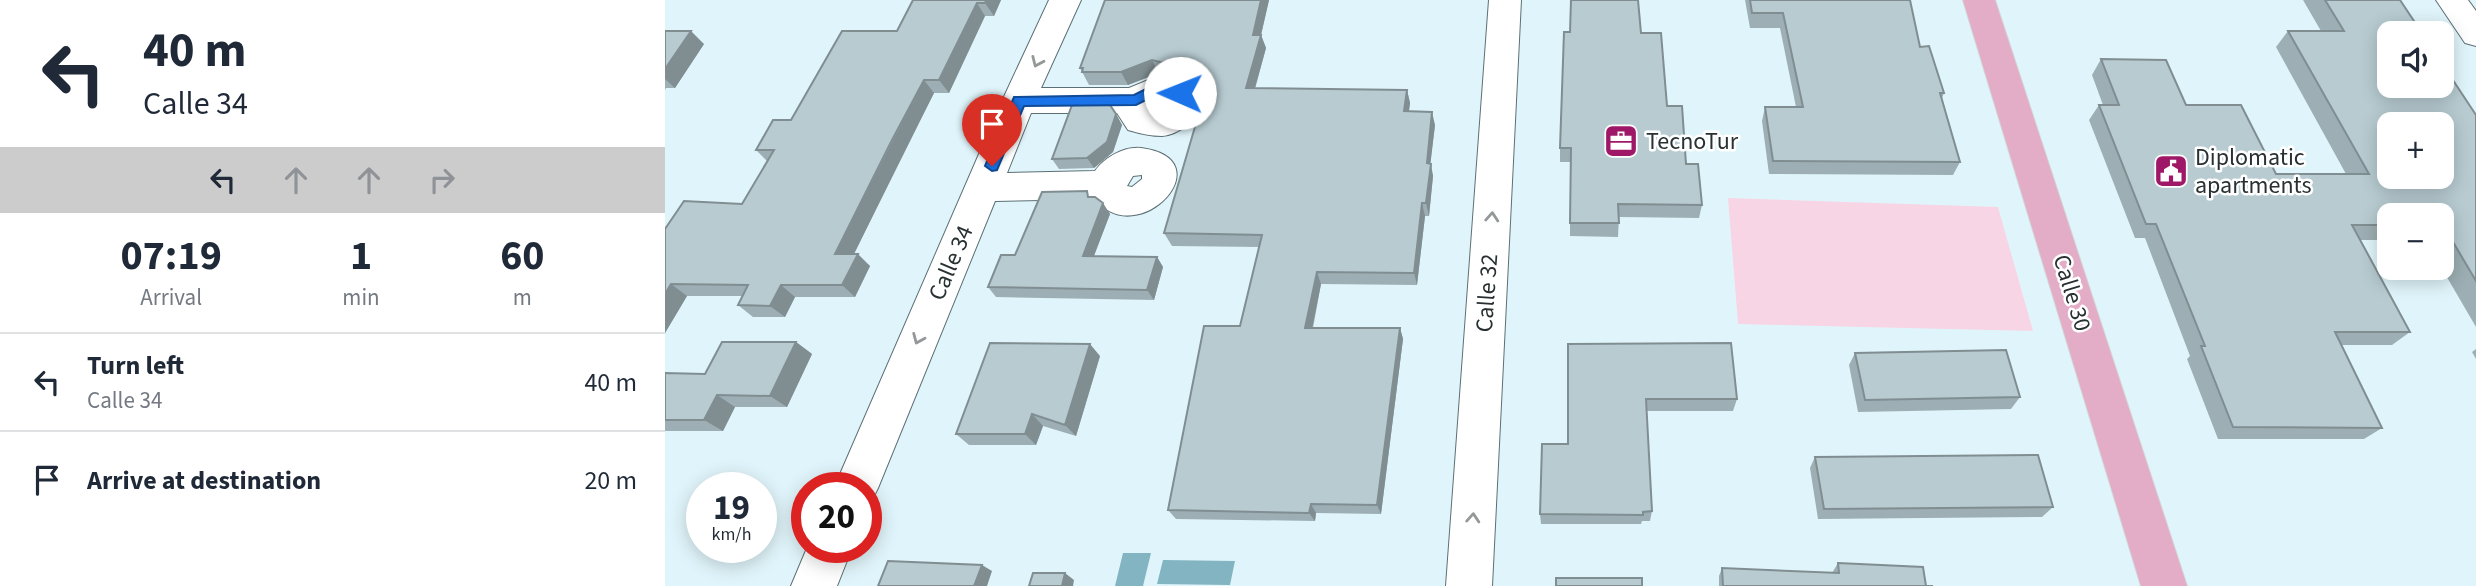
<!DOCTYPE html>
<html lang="en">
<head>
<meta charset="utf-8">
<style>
  :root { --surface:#fff; --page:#f2f2f3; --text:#1f2937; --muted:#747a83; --line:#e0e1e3 }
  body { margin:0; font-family:"Source Sans 3",sans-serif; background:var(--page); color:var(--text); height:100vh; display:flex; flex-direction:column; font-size:26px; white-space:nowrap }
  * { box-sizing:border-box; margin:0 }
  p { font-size:23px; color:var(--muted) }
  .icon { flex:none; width:38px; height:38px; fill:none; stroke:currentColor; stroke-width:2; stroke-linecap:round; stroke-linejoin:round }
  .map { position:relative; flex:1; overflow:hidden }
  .panel { display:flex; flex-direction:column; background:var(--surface); width:665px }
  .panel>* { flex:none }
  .guide { background:#fff; color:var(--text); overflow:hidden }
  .fabs { position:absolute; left:1712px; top:21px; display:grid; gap:14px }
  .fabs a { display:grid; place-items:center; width:77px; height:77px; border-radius:14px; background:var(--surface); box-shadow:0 4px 18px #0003; font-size:35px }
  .speed { position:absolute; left:21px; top:472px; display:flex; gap:14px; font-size:35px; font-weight:700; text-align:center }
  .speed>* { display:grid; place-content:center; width:91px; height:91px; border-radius:50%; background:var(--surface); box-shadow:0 4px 18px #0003; line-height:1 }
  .speed small { font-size:18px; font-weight:400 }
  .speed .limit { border:10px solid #d22; background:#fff; color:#111 }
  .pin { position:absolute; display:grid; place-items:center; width:60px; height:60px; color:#fff; margin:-72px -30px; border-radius:50% 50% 50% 0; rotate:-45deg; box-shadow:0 0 7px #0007 }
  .pin .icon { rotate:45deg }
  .me { position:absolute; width:77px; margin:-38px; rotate:271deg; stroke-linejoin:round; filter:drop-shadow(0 0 5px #0008) }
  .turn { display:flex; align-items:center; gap:24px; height:147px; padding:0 28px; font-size:32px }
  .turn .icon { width:91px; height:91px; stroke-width:2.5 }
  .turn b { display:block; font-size:49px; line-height:60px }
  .lanes { display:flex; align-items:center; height:66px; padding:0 28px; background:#0003; justify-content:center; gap:35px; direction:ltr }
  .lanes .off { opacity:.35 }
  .eta { display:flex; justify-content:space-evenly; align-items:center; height:119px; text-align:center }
  .eta b { font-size:42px; font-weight:700; line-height:49px }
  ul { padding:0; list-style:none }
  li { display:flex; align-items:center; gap:21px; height:98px; padding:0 28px; border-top:2px solid var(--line) }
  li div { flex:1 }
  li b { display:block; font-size:26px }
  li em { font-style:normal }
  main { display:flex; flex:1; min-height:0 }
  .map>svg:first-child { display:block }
  .green { fill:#f8d5e4 }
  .water { fill:#82b4c1 }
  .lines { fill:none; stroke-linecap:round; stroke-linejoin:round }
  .minor-casing { stroke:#5c6f74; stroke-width:2 }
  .major-casing { stroke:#d4d6d6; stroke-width:2 }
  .minor { fill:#fff; fill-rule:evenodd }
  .major { fill:#e3adc7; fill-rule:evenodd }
  .wall { fill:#9dafb4 }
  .shaded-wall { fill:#808e92 }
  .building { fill:#b7cbd1; stroke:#808e92; stroke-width:2; fill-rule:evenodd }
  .oneway { stroke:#949898 }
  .route { fill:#1a73e8; stroke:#114b97; stroke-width:2 }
  .labels { text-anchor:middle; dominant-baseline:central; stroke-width:5; stroke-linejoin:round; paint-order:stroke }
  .poi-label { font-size:24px; fill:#283032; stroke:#fff; text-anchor:start }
  .street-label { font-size:24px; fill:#283032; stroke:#fff }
</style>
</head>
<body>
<main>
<section class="panel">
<div class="guide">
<div class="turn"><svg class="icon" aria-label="left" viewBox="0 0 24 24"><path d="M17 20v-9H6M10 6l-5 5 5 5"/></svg><div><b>40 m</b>Calle 34</div></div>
<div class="lanes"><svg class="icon" aria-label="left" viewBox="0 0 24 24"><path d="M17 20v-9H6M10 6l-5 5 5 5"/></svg><svg class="icon off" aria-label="ahead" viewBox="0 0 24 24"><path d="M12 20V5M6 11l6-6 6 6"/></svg><svg class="icon off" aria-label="ahead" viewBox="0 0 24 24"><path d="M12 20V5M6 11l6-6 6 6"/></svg><svg class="icon off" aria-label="right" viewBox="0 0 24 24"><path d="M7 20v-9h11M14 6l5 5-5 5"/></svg></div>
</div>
<div class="eta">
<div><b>07:19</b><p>Arrival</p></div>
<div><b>1</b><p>min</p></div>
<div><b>60</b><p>m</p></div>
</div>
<ul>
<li><svg class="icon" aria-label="left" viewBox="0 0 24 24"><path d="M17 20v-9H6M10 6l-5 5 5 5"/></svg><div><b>Turn left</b><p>Calle 34</p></div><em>40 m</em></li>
<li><svg class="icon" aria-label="arrive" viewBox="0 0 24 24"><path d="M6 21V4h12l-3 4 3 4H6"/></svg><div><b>Arrive at destination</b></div><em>20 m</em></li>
</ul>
</section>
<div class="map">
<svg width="1811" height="586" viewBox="0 0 1811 586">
  <rect width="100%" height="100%" fill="#e0f5fb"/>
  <path class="green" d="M1063,198L1333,207L1368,331L1073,324Z"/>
  <path class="water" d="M458,553H486L478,586H450Z
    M498,560L570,561L565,585L492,584Z"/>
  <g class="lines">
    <g class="minor-casing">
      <path id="minor" d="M384,0H416L376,88H464L493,76L527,84C530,89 534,94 535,99C537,118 513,135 497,136C486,136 473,133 463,130L452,113H366L342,173L430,171C439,158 459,146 476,148C561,159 473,253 430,199L330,201L213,488L206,502L201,504V488H169L337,101ZM495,101L501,104L492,110L486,109ZM477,175V179L467,187L462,186L468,176Z
        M824,0H856L827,586H781Z
        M1771,0H1803L1811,11V46L1800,43Z
        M142,548H187L172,586H126Z"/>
    </g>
    <g class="major-casing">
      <path id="major" d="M1298,0H1330L1522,586H1476Z"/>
    </g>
    <use href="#minor" class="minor"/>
    <use href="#major" class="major"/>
  </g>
  <path class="wall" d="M248,0H336L329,16H320L284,93H269L238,153L189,254L205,266L190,297H130L120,317H88L73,305L77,296H22L0,333V229L77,204L102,161L91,150L232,31Z
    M440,0H604L596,35L601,48L590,89L742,90L745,103L744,111L770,125L765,164L768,176L764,216H760L752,285L656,284L648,328H735L738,339L716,514L651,513L650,521L511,519L503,510L575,326L594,247L507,246L499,233L539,97L535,89L537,83H529L494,73L463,85H424L415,68Z
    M1080,0H1245L1255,47L1279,93L1277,98L1295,162L1288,175L1104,174L1097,121L1100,107H1131L1115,28H1085Z
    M1638,0H1735L1811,115V327L1776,267V215H1724V240H1695L1745,332L1727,345H1677L1717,428L1699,439H1553L1522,359L1525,356L1480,238H1470L1424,120L1434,105H1438L1427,75L1436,59L1521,105L1611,174H1681L1611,47L1623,31H1656Z
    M0,31L39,44L10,88H1L0,90Z
    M976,33L1037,205L1034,218L954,217L953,237L905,236V162H895V148Z
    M451,114L457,125L448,152L429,168L394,169L387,159Z
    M426,197L445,214L429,256L492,257L498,267L489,300L331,297L323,287L350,255Z
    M131,342L147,354L122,407H70L58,431H0V373L40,374Z
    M903,344L1072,399L1068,411H981L987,511L985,521H977L976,524H876L875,514L903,444Z
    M1811,349V359L1807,352Z
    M1190,353L1355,397L1346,409L1193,412L1184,365Z
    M435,356L411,436L378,426L371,445H304L291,434Z
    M1150,457L1388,507L1377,517L1153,519L1145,468Z
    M1173,563L1261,586H1268H1054V576L1057,568L1167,573Z"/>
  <path class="shaded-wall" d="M321,0H336L329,16L320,3Z
    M596,0H604L593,48L596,35L601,48L586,102L581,88L588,35Z
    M312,3L320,16L284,93L274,80Z
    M26,31L39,44L10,88L0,79V69Z
    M487,60L494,73L463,85L456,72Z
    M259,80L269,93L183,266L170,254Z
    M742,90L745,103L742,125L739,111Z
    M767,112L770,125L764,176L762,163Z
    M451,114L457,125L448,152L429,168L422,158Z
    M766,164L768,176L764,216L761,203Z
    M438,203L445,214L425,266L418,256Z
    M757,203L760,216L752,285L749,273Z
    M193,254L205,266L190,297L177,285Z
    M492,257L498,267L489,300L482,290Z
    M652,272L656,284L645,339L640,328Z
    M6,284L22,296L0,333V294Z
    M116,285L130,297L120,317L105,306Z
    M735,328L738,339L716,514L712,505Z
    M131,342L147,354L122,407L105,396Z
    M425,344L435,356L411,436L400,425Z
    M52,395L70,407L58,431L39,420Z
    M367,414L378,426L371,445L360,434Z
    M646,504L651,513L650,521L644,513Z
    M317,565L327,571L322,586H309Z
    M400,573L409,580L408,586H397Z"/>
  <path class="building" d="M248,0H321L320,3H312L274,80H259L227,140L170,254H193L177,285H116L105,306L73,305L83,285L6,284L0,294V229L19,201L77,204L109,150H91L108,120H126L177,31H232Z
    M440,0H596L588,35H596L581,88L742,90L739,111L767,112L762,163L766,164L761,203H757L749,273L652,272L640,328H735L712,505L646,504L644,513L503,510L539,326H575L597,235L499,233L541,89H535L541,70L524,69L487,60L456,72H417L418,68H415Z
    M906,0H973L976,33H996L1002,106H1017L1021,164H1033L1037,205L953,204L954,223H905L906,148H895L899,32H905Z
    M1085,0H1245L1255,47L1264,46L1279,93H1275L1295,162L1108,161L1100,107H1138L1118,13H1087Z
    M1660,0H1735L1757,33H1724V86H1776V62L1811,115V281L1778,225H1776V215H1724V225H1687L1745,332H1670L1717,428L1568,427L1536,346H1540L1491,224H1481L1434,105H1454L1436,59L1501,60L1521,105H1576L1611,174H1704L1623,31H1679ZM1724,124H1776V177H1724Z
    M0,31H26L0,69Z
    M407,105H445L451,114L442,142L422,158L387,159Z
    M422,191L423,197H430L438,203L418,256L492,257L482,290L323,287L336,255H350L377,192Z
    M57,342H131L105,396L52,395L39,420H0V373L40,374Z
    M325,343L425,344L400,425L367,414L360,434H291Z
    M1066,343L1072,399H981L987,511L978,512V515L875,514L877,444H903V344Z
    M1341,350L1355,397L1200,400L1190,353Z
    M1373,455L1388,507L1159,509L1150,457Z
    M223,561L317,565L309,586H213Z
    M1173,563L1258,567L1261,586H1268H1058L1057,568L1174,573Z
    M368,573H400L397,586H364Z
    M891,578H977V586H891Z"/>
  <defs><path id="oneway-chevron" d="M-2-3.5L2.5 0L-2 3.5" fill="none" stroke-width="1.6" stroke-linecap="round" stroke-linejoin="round" transform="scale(1.75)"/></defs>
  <g class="oneway">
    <use href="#oneway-chevron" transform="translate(372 62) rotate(114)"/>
    <use href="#oneway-chevron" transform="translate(827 217) rotate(-86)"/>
    <use href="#oneway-chevron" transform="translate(253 339) rotate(113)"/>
    <use href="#oneway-chevron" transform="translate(808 518) rotate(-86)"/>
  </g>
  <path class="route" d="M493,83L514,86L522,93L515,98L495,93L471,105L359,106L332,170L327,171L320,166L349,97L469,95Z"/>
  <defs>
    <g id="office-square" transform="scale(1.75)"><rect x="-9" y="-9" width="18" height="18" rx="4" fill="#9e1867" stroke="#fff"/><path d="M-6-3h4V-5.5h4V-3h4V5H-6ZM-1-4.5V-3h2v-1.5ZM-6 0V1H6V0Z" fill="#fff"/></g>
    <g id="civic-square" transform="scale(1.75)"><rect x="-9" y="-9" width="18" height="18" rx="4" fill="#9e1867" stroke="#fff"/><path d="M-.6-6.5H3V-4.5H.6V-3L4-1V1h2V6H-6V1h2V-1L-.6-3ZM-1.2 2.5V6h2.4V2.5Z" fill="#fff"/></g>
  </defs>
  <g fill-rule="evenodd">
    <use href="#office-square" x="956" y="141"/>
    <use href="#civic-square" x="1506" y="171"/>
  </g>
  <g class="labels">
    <g class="poi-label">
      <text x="981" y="141">TecnoTur</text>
      <text x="1530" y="157">Diplomatic<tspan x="1530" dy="28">apartments</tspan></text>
    </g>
    <g class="street-label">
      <text transform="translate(286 263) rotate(-67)">Calle 34</text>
      <text transform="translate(822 293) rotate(-86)">Calle 32</text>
      <text transform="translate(1407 293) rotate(73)">Calle 30</text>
    </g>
  </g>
</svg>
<div class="fabs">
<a><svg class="icon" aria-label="sound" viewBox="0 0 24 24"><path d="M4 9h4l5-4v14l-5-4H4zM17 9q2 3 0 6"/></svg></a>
<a>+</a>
<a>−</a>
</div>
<div class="speed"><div>19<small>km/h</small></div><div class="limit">20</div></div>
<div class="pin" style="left:327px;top:166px;background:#d93025"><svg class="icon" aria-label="arrive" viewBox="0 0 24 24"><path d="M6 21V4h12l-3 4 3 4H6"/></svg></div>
<svg class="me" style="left:515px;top:93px" viewBox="-20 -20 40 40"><circle r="19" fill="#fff"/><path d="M0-13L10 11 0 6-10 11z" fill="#1a73e8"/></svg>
</div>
</main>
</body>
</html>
